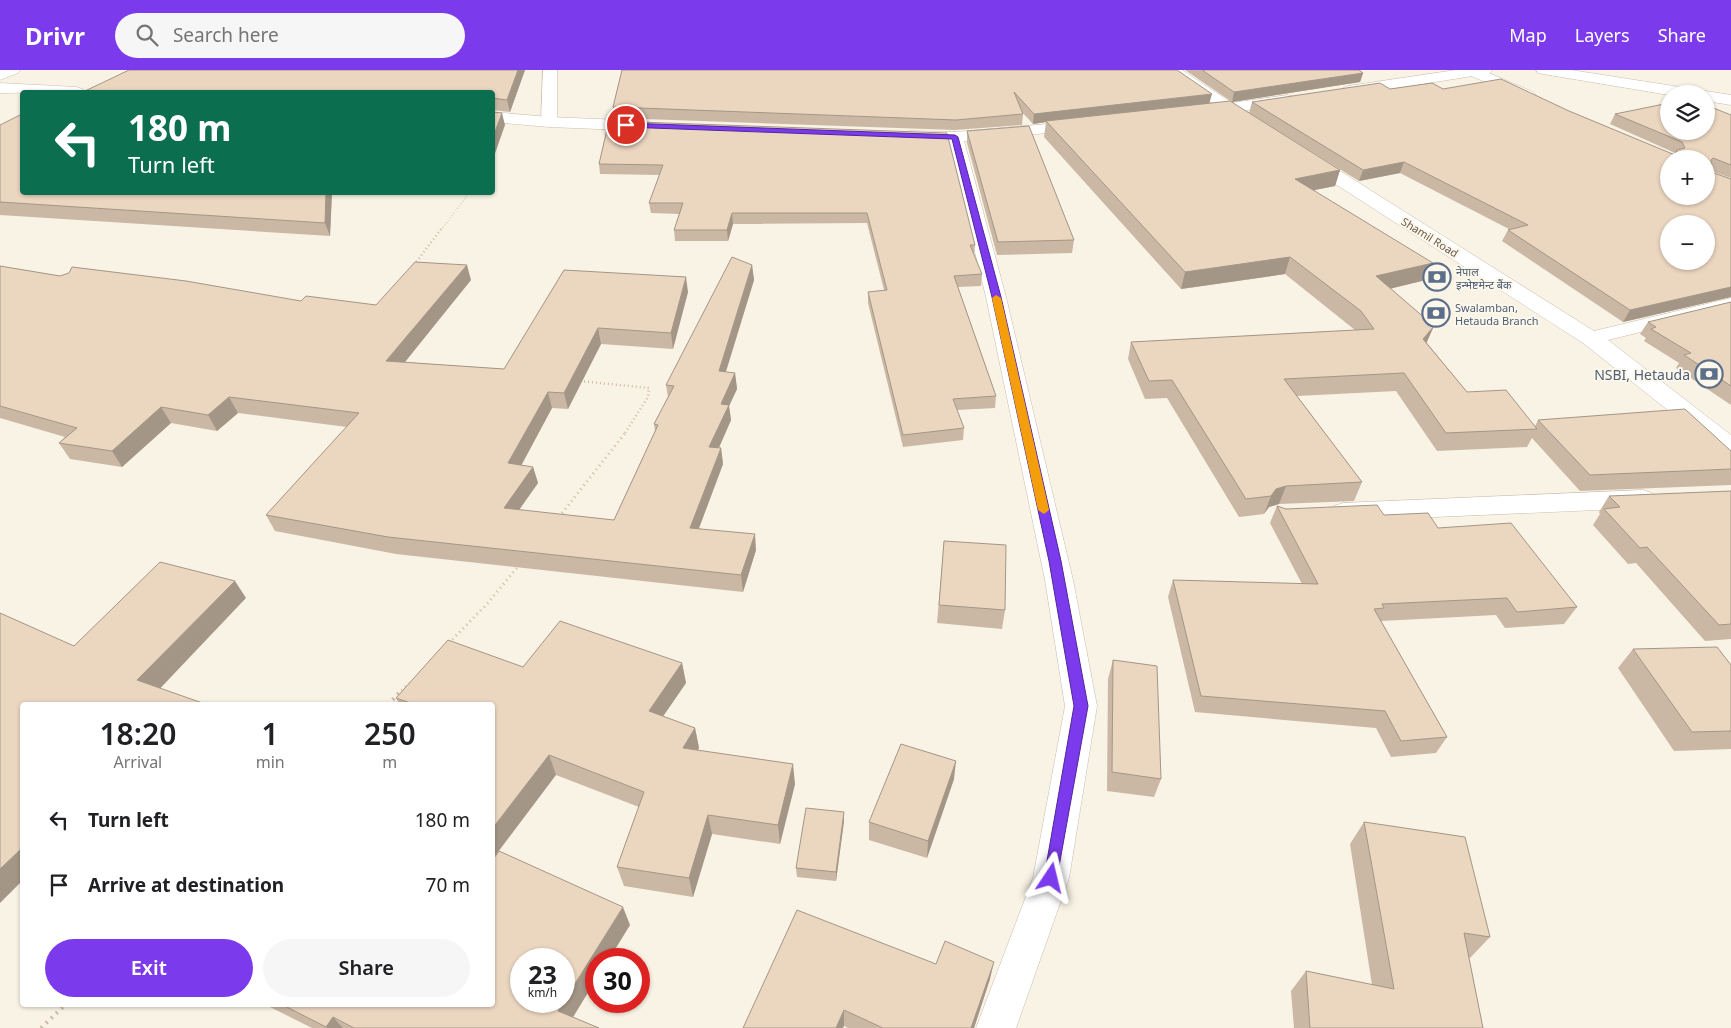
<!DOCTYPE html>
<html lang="en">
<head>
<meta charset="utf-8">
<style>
  :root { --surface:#fff; --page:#f6f6f6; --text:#202124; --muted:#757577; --accent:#7c3aed }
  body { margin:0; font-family:"Noto Sans","Noto Sans Devanagari",sans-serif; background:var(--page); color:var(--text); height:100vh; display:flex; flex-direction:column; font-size:19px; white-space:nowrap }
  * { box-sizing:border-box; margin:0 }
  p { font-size:16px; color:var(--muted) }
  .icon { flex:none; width:28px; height:28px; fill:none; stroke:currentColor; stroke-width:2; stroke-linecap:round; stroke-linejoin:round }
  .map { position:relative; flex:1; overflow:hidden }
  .side { position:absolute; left:20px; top:632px; width:475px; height:305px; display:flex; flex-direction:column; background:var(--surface); border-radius:5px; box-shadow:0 1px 4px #0004 }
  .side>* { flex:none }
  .guide { position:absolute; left:20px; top:20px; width:475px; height:105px; border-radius:5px; box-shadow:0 1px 4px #0004; background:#0b6e4f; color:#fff; overflow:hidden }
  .buttons { position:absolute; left:1660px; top:15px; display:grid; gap:10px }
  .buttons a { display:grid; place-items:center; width:55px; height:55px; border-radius:50%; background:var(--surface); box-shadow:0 1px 4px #0004; font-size:25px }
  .speed { position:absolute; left:510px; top:878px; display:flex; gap:10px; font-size:25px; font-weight:700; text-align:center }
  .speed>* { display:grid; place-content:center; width:65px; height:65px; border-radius:50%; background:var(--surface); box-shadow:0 1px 4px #0004; line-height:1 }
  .speed small { font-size:12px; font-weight:400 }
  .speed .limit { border:8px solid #d22; background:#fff; color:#111 }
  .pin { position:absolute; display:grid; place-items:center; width:42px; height:42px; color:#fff; margin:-21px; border:2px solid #fff; border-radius:50%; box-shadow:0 1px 5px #0007 }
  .me { position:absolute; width:55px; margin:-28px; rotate:10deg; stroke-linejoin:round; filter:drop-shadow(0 0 4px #0008) }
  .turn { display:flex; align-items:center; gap:18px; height:105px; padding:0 25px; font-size:22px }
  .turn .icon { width:65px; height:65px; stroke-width:2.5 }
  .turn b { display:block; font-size:35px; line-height:42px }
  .eta { display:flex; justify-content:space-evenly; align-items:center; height:85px; text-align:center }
  .eta b { font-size:30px; font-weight:600; line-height:35px }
  .cta { display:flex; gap:10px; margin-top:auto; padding:10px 25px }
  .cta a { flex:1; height:58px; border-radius:30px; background:var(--accent); color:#fff; font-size:20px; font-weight:600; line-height:58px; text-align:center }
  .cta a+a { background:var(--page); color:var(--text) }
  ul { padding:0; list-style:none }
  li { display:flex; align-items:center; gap:15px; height:65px; padding:0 25px }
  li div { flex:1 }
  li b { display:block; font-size:19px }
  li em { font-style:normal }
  header { display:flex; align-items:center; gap:30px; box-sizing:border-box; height:70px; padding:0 25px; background:var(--accent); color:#fff }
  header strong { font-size:24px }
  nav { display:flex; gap:28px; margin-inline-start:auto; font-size:18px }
  .search { width:350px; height:45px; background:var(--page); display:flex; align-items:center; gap:12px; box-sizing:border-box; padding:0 18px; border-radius:28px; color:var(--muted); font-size:19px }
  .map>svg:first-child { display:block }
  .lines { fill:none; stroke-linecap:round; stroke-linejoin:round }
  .street-casing { stroke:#c8bcad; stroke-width:1 }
  .secondary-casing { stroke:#cbbdac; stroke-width:1 }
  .path-far3 { stroke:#cfbaa4; stroke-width:2; stroke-dasharray:0.5 2.5; stroke-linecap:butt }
  .path-far2 { stroke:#cfbaa4; stroke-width:2.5; stroke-dasharray:1 3; stroke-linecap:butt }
  .path-far1 { stroke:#cfbaa4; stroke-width:3; stroke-dasharray:1 4; stroke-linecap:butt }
  .path { stroke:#cfbaa4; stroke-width:4; stroke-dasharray:2 5; stroke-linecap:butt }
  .street { fill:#fff; fill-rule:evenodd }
  .secondary { fill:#fff; fill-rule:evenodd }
  .wall { fill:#cab8a5 }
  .shaded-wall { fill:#a49686 }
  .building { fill:#ebd6c0; stroke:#a49686; fill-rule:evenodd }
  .route { fill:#7c3aed; stroke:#51269a }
  .slow { fill:#f59e0b }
  .labels { text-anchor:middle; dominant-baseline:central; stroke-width:4; stroke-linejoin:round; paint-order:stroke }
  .far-street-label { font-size:11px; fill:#6e5d4e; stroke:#fcf7eb }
  .far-service-label { font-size:11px; fill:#4e5e75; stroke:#fcf7eb; text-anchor:start }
  .service-label { font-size:14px; fill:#4e5e75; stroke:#fcf7eb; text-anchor:end }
</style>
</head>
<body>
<header>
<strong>Drivr</strong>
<div class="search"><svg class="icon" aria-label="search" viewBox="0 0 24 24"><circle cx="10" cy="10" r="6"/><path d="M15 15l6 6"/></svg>Search here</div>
<nav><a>Map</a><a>Layers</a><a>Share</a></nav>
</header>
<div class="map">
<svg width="1731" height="958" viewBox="0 0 1731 958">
  <rect width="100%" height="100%" fill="#f9f3e5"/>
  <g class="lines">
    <g class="street-casing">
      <path id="street" d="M0,0H20L18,3L0,10Z
        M543,0H557V52L555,55H543L541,52Z
        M1165,0H1182L1256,49L1258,52L1256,55H1244Z
        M1468,0H1482L1533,22L1536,25L1533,28H1523L1469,5L1467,2Z
        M1536,0H1571L1693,19L1700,23L1706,21L1731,25V35L1706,31V24L1669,25L1543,4L1538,3Z
        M955,62L961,63L963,67L1006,227L1073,510L1097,636L1069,808L1016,958H976L1033,808L1065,636L1045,510L986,227L947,67L949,63Z
        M1307,83L1313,84L1594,261L1731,228V240L1608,270L1731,365V385L1722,383L1583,273L1301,92L1298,88L1301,84Z
        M1643,420L1652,423L1656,429L1652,435L1643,438L1343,451L1334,448L1330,442L1334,436L1343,433Z"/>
    </g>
    <g class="secondary-casing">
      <path id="secondary" d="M1456,0H1492L1490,3L1485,4L1348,26L1343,24L1340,21L1343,18L1348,16Z
        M0,13L77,17L82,19L85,22L0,23Z
        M1288,25L1294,27L1296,30L1294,33L1202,47L1196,45L1194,42L1196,39L1202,37Z
        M492,42L549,47L646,51L652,53L654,56L652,59L646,61L549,57L492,52Z
        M1082,51L1088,53L1090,56L1088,59L955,72L911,71L905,70L903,66L905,62L911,61L955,62Z"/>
    </g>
    <path class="path-far3" d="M441,160L470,122"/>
    <path class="path-far2" d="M414,195L442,158
      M580,311L649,318L648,327L625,363"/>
    <path class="path-far1" d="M559,447L626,362
      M449,573L487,534L520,494
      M398,624L409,613"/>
    <path class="path" d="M388,635L399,623
      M41,958L65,935"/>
    <use href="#street" class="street"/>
    <use href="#secondary" class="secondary"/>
  </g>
  <path class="wall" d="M129,0H525L510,42L492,40V22Z
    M622,0L1210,33L1340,100L1335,116L1314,120L1426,210L1390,218L1427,273L1467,322L1535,356L1538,350L1731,381V415L1580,421L1532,368L1527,377L1437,381L1396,321L1297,326L1362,412L1354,431L1279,434L1269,437L1264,444L1239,447L1167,328L1145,329L1128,289L1131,272L1355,260L1285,204L1181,219L1044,67L1046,52L1033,54L1022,42L1023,44L1022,55L955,60L615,48L613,37Z
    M1185,0H1359L1363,3L1360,12L1232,32Z
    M1390,19H1443L1569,41L1674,85L1675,83L1610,54L1615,44L1731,45V108L1711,101V102L1731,109V227L1623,252L1502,171L1508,160L1509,159L1400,103L1359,111L1249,43L1252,32Z
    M609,51L975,175L974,186L982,204L981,216L958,217L996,326L995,338L957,340L964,358L963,370L903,377L868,233V222L884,220L867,153L733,154L728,171H675L674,160L679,144L651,143L649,133L660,105L600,104L599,94Z
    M0,55L22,122H332L330,166L0,145Z
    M967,61L1074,170L1072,183L997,185L967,73Z
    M752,195L754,210L726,302L735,303L737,319L729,336L731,350L719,378H721L723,394L699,458L756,480L743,522L396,484L275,461L266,445L347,357L238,343L217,361L171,353L122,397L70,389L59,373L65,367L0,348V196L60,206L301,231L376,235L471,210L404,292L504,299L564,200L688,222L673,279L601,274L568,339L552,338L521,395L533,397L538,413L519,440L614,450L655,361L654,354L668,327L666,315Z
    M1731,232V335L1676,298L1679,293L1644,271L1646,268L1640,264L1648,252Z
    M1731,421V569L1705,571L1636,493L1628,494L1593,455L1600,444L1599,442L1609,426Z
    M1277,436L1286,439L1384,445L1438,458L1577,537L1564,554L1505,558L1496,545L1381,551L1447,667L1436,683L1391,687L1376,658L1195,642L1168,527L1173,510L1302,514L1270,453Z
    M944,471L1005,540L1002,559L937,553Z
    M1633,579L1731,595V679L1674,681L1618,598Z
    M1113,590L1161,709L1154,727L1107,721L1108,609Z
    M682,593L686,613L663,646L695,658L699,678L698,680L795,714L780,774L712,764L693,827L624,816L617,797L639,737L556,705L492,635H400L396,628L523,597Z
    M954,709L927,788L869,770V752Z
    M844,751L836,811L797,807L796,798Z
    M1364,752L1490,867L1470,888H1469L1483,958H1294L1291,921L1306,901L1372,915L1350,774Z
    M630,855L573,947L599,958H312L266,935H492Z
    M936,894L990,909L974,958H848L844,956L743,958Z"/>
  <path class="shaded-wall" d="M518,0H525L510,42L507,30Z
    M1363,3L1360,12L1232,32L1234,22Z
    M1212,24L1209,34L1046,51V52L1033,54L1034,44Z
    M502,43L505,55L492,92V70Z
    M1404,92L1400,103L1359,111L1363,100Z
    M1340,100L1335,116L1290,125L1295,109Z
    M326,122H332L330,166L325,153Z
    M732,143L733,154L728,171L727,160Z
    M1290,187L1285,204L1181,219L1185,202Z
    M1433,193L1426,210L1369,224L1376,206Z
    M467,195L471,210L393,307L386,291Z
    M752,195L754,210L721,317L719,301Z
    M686,207L688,222L673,279L671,263Z
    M1731,217V227L1623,252L1630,240Z
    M1434,256L1426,274L1423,269Z
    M598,258L601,274L568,339L564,323Z
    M735,303L737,319L729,336L731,350L712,393L709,377L721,334Z
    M548,322L552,338L514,409L508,393Z
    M229,327L238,343L217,361L208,345Z
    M161,337L171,353L122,397L112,381Z
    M721,378L723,394L693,474L690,458Z
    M533,397L538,413L509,454L504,438Z
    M1286,416L1279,434L1269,437L1264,444L1271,426L1276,419Z
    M755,464L756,480L743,522L741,505Z
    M235,511L246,528L151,628L137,610Z
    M682,593L686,613L653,661L649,641Z
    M695,658L699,678L687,698L683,678Z
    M549,685L556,705L492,790V759Z
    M956,691L954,709L927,788L928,771Z
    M793,694L795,714L780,774L778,755Z
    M844,742V751L836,811V802Z
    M708,745L712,764L693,827L689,808Z
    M22,778V811L0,833V799Z
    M623,837L630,855L609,889H596V909L567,957L558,941Z
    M994,892L990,909L974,958H971Z
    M844,940V956L843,958H836Z
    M333,947L343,958H327L326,957Z"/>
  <path class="building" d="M129,0H518L507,30L492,28V22H83Z
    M622,0H1177L1212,24L1034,44L1014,22L1023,44L956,50L613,37Z
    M1202,0H1359L1363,3L1234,22Z
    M1501,9L1569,41L1675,85L1677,80L1685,78L1682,72L1615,44L1669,33V61H1706V35L1731,45V95L1713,88L1711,90V102L1731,109V217L1630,240L1508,160L1528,155L1404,92L1363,100L1252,32L1380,13L1390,19L1432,13L1443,19ZM1669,89H1706V126H1669ZM1669,154H1706V191H1669Z
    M1230,31L1340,100L1295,109L1433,193L1376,206L1434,256L1423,269L1467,322L1506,320L1537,359L1446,363L1404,303L1284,309L1362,412L1286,416L1276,419L1271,426L1246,429L1172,310L1149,311L1131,272L1374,259L1361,241L1290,187L1185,202L1046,51Z
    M492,42L502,43L492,70Z
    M22,44V122H326L325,153L0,132V55Z
    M609,51L947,63L975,175H970L982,204L954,206L996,326L953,329L964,358L903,365L868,222L887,220L867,143H732L727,160H674L683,133H649L663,95L599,94Z
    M1029,56L1074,170L998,172L967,61Z
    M732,187L752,195L719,301L735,303L721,334L729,335L709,377L721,378L690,458L755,464L741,505L388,467L266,445L359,343L229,327L208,345L161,337L112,381L59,373L77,358L0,336V196L60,206L69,203L72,197L186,211L301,231L306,226L376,235L415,192L467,195L386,291L504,299L564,200L686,207L671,263L598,258L564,323L548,322L508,393L533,397L504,438L614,450L658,355L654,354L674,316L666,315Z
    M1731,232V316L1684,285L1691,283L1651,259L1656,257L1648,252Z
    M1685,339L1731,381V399L1590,405L1538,350Z
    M1731,421V554L1719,555L1647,477L1640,478L1604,439L1620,437L1609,426Z
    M1377,435L1384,445L1428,443L1438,458L1511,453L1577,537L1517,542L1507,528L1382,534L1384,538L1374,539L1447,667L1401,671L1385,641L1201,626L1173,510L1318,514L1277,436L1286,439Z
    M944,471L1006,475L1005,540L939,535Z
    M160,492L235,511L137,610L208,635H22V778L0,799V543L74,576Z
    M560,551L682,593L649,641L695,658L683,678L793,694L778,755L708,745L689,808L617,797L644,722L549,685L492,759V635H416L396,628L448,570L523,597Z
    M1717,577L1731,595V661L1692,662L1633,579Z
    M1113,590L1157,596L1161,709L1112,702Z
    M901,674L956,691L928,771L869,752Z
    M806,738L844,742L836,802L796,798Z
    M1364,752L1465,767L1490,867L1464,863L1483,958H1310L1306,901L1394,919Z
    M499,781L623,837L558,941L599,958H354L333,947L326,957L283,935H492V791ZM521,889H564V931H521Z
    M797,840L936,894L945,871L994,892L971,958H883L844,940L836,958H743Z"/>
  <path class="route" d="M626,53L955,65L958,67L1001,227L1061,491L1088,636L1056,813L1051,815L1046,813L1044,808L1074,636L1049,491L992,227L952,69L624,57V54Z"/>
  <path class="slow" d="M996,225L1001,228L1049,440L1044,444L1038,440L992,228Z"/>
  <defs>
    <g id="bank-ring" transform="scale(1.4375)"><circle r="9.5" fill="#fcf7eb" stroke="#5c6f8a" stroke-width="1.5"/><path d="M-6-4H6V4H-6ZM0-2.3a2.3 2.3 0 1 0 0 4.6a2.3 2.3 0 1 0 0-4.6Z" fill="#5c6f8a"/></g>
  </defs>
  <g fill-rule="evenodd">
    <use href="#bank-ring" x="1437" y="207"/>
    <use href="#bank-ring" x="1436" y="243"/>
    <use href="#bank-ring" x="1709" y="304"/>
  </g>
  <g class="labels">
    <g class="far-street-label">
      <text transform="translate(1430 167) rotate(32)">Shamil Road</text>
    </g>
    <g class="far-service-label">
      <text x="1456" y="201">नेपाल<tspan x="1456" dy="13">इन्भेष्टमेन्ट बैंक</tspan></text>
      <text x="1455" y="237">Swalamban,<tspan x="1455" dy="13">Hetauda Branch</tspan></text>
    </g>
    <g class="service-label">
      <text x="1690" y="304">NSBI, Hetauda</text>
    </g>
  </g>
</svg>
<div class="buttons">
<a><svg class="icon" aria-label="layers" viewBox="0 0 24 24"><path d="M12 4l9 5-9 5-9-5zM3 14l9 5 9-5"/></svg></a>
<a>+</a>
<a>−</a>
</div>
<div class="speed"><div>23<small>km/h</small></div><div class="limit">30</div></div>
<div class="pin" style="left:626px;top:55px;background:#d93025"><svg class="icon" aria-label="arrive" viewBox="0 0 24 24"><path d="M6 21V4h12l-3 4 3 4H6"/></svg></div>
<svg class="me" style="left:1051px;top:808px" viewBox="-20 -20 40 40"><path d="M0-17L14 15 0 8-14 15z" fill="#7c3aed" stroke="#fff" stroke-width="4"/></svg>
<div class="guide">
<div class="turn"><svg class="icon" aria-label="left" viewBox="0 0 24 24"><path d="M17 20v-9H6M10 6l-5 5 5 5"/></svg><div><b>180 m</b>Turn left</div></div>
</div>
<section class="side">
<div class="eta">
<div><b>18:20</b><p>Arrival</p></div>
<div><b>1</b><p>min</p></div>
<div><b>250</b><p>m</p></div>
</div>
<ul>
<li><svg class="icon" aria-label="left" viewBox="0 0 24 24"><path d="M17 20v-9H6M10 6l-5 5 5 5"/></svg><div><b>Turn left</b></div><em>180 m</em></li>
<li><svg class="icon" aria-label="arrive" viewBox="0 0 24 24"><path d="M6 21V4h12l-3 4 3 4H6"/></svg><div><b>Arrive at destination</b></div><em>70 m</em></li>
</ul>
<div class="cta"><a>Exit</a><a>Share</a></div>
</section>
</div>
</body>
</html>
